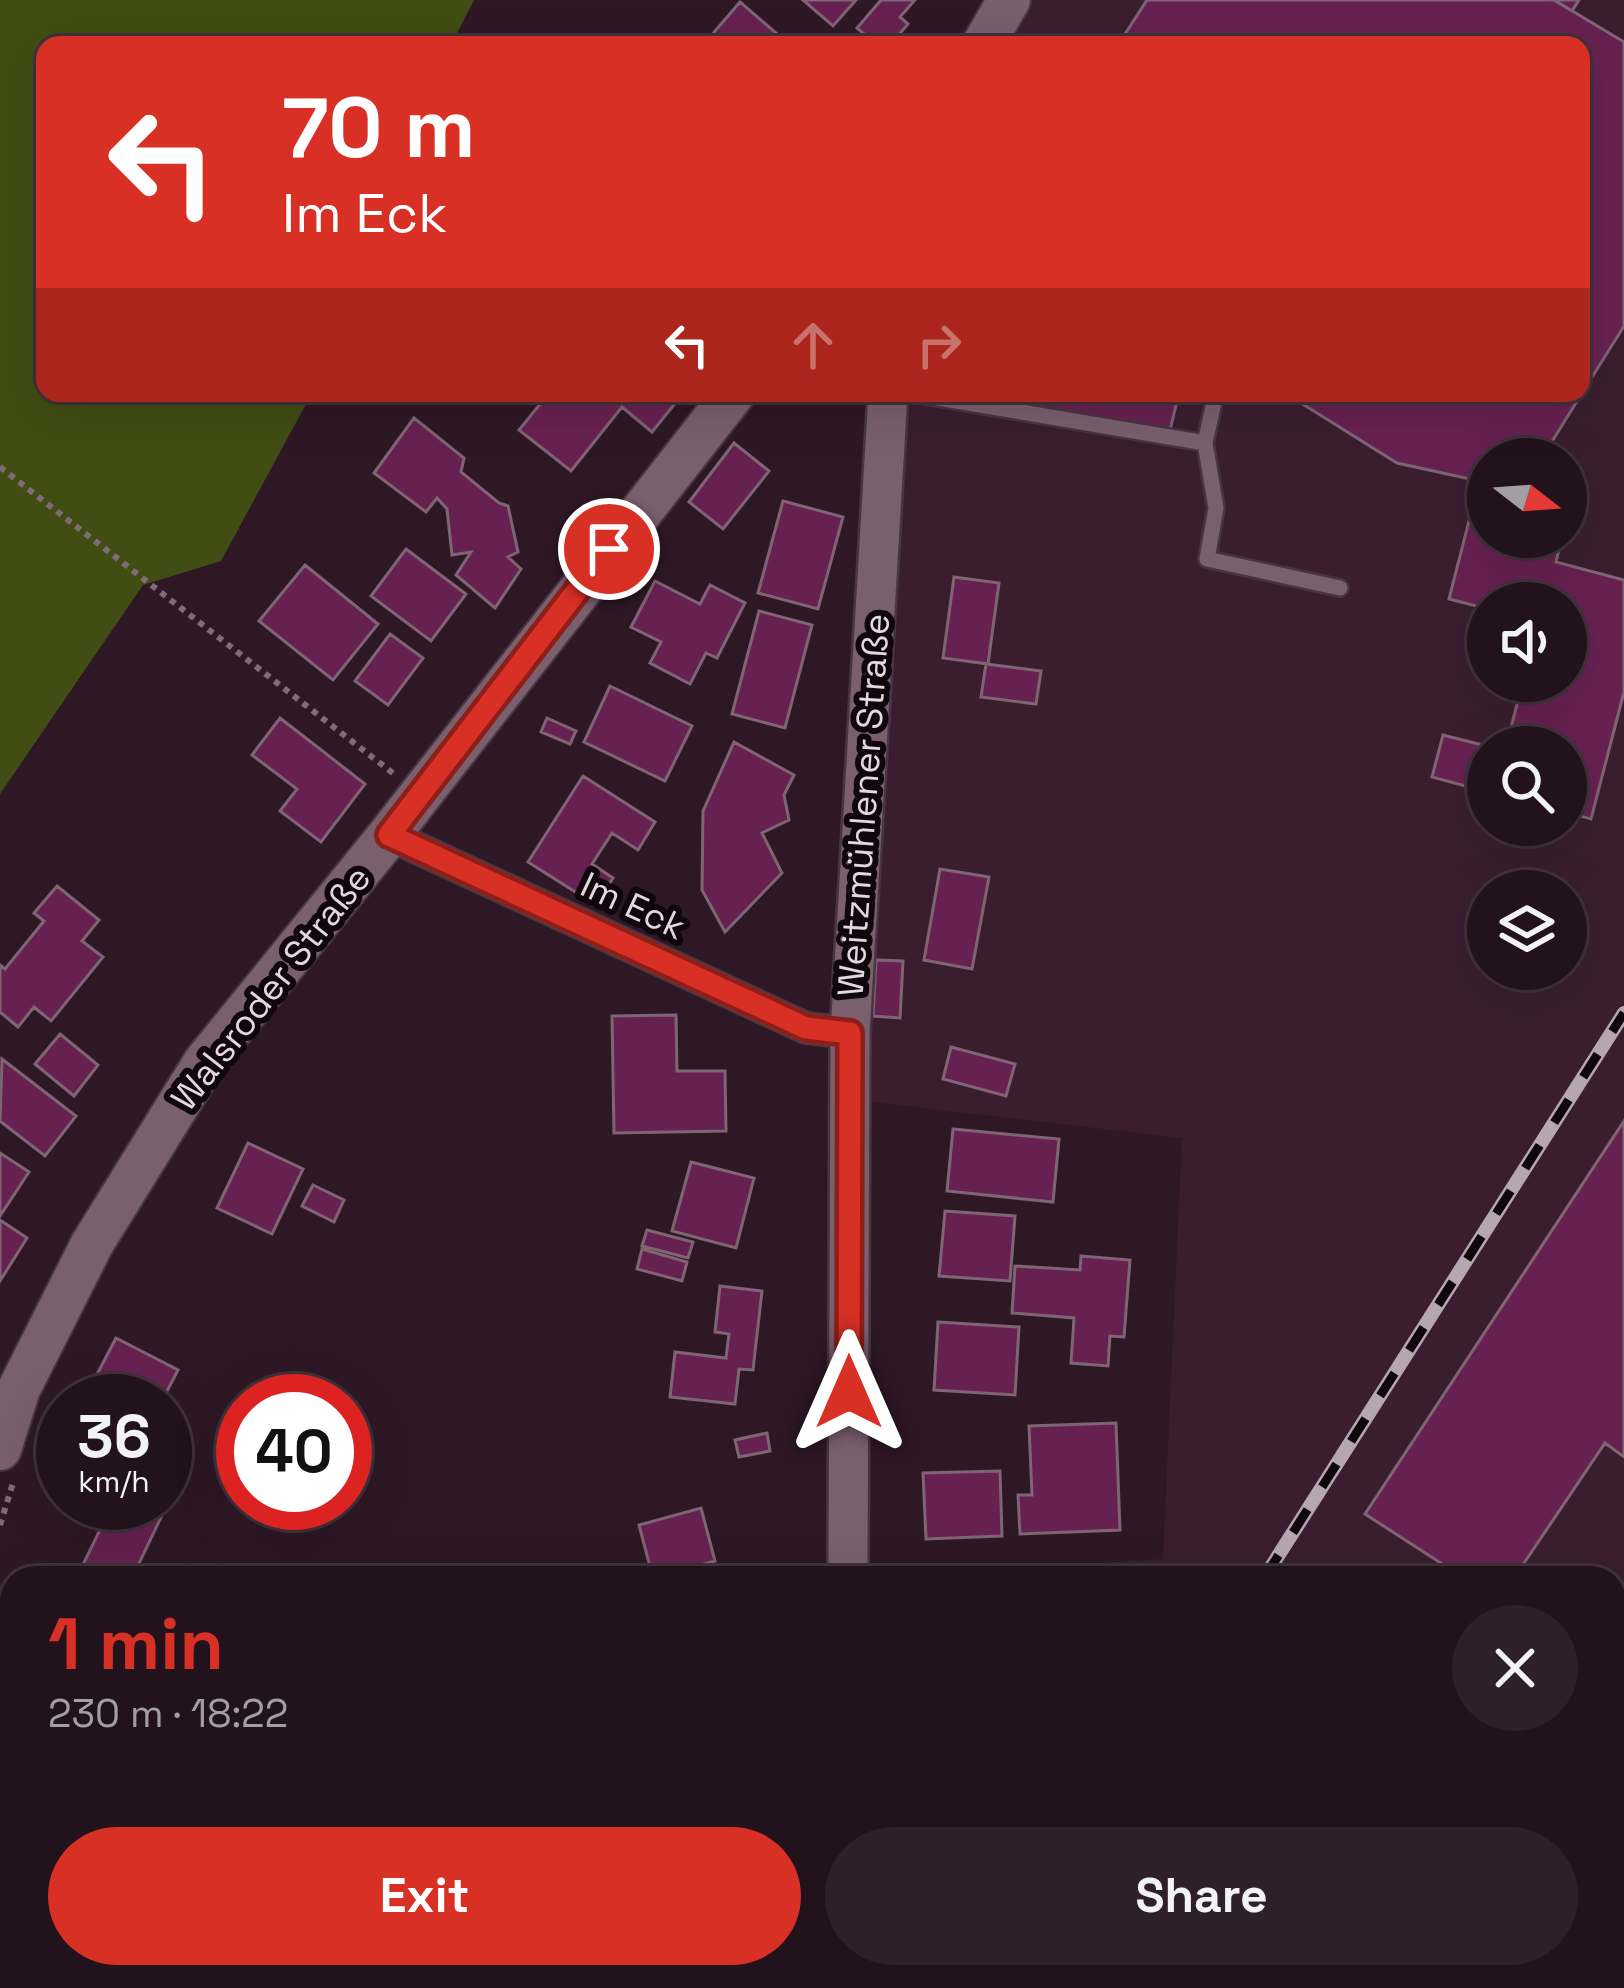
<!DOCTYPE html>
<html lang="en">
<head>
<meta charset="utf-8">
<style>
  :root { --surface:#22121c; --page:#2e2029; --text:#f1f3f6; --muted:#a29ea3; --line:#3f323b; --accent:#d93025 }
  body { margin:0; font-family:"Space Grotesk",sans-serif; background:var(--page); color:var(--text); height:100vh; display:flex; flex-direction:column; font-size:45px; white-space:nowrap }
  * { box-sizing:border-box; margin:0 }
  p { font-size:39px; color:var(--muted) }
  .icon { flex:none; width:66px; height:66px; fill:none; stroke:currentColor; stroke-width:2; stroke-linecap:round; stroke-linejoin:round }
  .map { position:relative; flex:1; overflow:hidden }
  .side { position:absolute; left:0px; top:1566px; width:1626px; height:423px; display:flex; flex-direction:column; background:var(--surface); border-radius:36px 36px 0 0; box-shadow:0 12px 48px #0002,0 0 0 3px var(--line) }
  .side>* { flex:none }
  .banner { position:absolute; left:36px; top:36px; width:1554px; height:366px; border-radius:24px; box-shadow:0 12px 48px #0002,0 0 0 3px var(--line); background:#d93025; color:#fff; overflow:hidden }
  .needle { width:78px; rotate:107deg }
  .controls { position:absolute; left:1467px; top:438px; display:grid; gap:24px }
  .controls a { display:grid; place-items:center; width:120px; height:120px; border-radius:50%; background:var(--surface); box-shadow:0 12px 48px #0002,0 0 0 3px var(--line); font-size:60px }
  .speed { position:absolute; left:36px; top:1374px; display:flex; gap:24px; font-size:60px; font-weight:700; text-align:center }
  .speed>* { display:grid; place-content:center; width:156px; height:156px; border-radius:50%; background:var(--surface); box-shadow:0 12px 48px #0002,0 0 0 3px var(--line); line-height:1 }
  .speed small { font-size:30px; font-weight:400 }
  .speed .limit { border:18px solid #d22; background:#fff; color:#111 }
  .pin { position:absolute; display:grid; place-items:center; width:102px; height:102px; color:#fff; margin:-51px; border:6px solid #fff; border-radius:50%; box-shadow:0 3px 12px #0007 }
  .me { position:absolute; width:132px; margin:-66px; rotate:0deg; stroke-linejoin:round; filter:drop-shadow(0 0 9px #0008) }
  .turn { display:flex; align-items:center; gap:42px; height:252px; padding:0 48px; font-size:54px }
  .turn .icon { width:156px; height:156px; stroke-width:2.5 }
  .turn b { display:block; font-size:84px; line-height:102px }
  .lanes { display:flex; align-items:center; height:114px; padding:0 48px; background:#0003; justify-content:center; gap:60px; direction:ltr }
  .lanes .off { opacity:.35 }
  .round { display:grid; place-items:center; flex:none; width:126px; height:126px; border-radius:63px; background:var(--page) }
  .head { display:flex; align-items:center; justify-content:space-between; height:204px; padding:0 48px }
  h1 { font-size:72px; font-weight:700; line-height:90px; color:var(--accent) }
  .action { display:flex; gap:24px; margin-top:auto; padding:24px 48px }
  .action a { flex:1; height:138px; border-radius:72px; background:var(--accent); color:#fff; font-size:48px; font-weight:700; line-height:138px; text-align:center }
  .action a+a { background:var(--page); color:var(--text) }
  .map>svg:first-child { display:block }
  .built { fill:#3a1e30; fill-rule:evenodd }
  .green { fill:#414d12 }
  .water { fill:#0d1300 }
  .building { fill:#672151; stroke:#7f6474; stroke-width:3 }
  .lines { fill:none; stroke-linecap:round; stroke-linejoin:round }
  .service-casing { stroke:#473641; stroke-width:20 }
  .minor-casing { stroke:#473641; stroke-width:34 }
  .tertiary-casing { stroke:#473641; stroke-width:44 }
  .secondary-casing { stroke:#473641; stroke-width:46 }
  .path { stroke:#7f6c77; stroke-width:6; stroke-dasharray:6 6; stroke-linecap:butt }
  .service { stroke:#7a5f6f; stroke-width:15 }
  .minor { stroke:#7a5f6f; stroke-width:30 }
  .tertiary { stroke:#7a5f6f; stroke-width:39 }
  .secondary { stroke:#7a5f6f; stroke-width:42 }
  .rail-casing { stroke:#b6a6b0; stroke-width:14 }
  .rail { stroke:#10070d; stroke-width:9; stroke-dasharray:27; stroke-linecap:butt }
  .route-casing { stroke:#8d1f18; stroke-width:30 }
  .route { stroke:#d93025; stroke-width:21 }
  .labels { text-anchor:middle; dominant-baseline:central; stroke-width:12; stroke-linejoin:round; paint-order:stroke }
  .street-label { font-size:36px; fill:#e5d6df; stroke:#10070d }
</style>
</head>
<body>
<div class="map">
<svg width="1624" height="1988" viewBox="0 0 1624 1988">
  <rect width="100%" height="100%" fill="#2e1826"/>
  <path class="built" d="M1022,0H1624V1988H1242V1977H1614V1578H873L1163,1559L1182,1138L856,1100L899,393H1581V45H996ZM1488,459H1566V537H1488ZM1488,603H1566V681H1488ZM1488,747H1566V825H1488ZM1488,891H1566V969H1488Z
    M869,1977H977L967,1988H869Z"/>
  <path class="green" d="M0,0H474L451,45H45V393H312L221,561L143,585L0,794Z"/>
  <path class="water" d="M1286,1977H1562L1561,1988H1287Z"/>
  <path class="building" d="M803,0H856L833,26Z
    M881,0H915L900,17L908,24L890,45H877L857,28Z
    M1147,0H1554L1624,42V326L1541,459H1488V483L1397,463L1293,398L1296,393H1581V45H1118Z
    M1554,0H1579L1572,11Z
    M740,2L790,45H703Z
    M549,393H666L677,401L652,432L622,407L571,471L519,430Z
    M958,393H1179L1170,430Z
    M414,418L464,458L461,472L499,503L508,506L518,552L508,557L521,569L495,608L456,575L471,552L452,555L447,509L437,498L426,512L374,473Z
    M734,443L769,471L723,529L689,502Z
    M783,501L843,517L818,609L758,593Z
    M1470,517L1488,522V537L1561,541L1556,562L1624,580V692L1591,819L1566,812V747H1506L1523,681H1566V603H1488V609L1449,599Z
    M406,549L466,594L431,641L371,596Z
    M305,565L378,624L333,680L259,621Z
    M954,577L999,583L988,664L943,658Z
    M655,581L700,604L710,585L745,603L717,658L706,653L690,684L650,663L661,642L631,627Z
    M759,611L812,625L785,728L732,714Z
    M390,634L423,658L388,705L355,681Z
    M986,664L1041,671L1036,704L981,697Z
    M610,686L692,726L665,781L584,742Z
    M280,718L365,784L321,842L280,811L297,789L252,755Z
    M547,718L576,731L570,744L541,732Z
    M1443,735L1490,747L1488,792L1432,777Z
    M734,742L794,775L784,795L789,820L762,833L782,873L725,932L702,890L703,811Z
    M583,776L655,822L638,850L612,833L592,864L613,878L596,905L528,862Z
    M940,869L989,877L972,969L924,960Z
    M57,886L99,920L82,941L103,957L51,1021L34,1007L18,1027L0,1012V965L5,969L44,921L34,913Z
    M876,960L903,961L900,1018L873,1016Z
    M676,1015L677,1071H725L726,1131L614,1133L612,1016Z
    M60,1034L98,1065L74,1096L35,1064Z
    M951,1047L1015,1064L1006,1096L943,1079Z
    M2,1059L76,1116L45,1156L0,1121Z
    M1624,1121V1457L1605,1443L1514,1578H1464L1365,1514Z
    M953,1129L1059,1139L1053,1202L947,1191Z
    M248,1143L303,1169L272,1234L217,1208Z
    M0,1153L29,1172L0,1216Z
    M691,1162L754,1178L736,1248L672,1231Z
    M313,1185L344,1200L334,1222L302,1206Z
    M945,1211L1015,1216L1010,1281L939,1276Z
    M0,1220L27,1238L0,1281Z
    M647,1230L693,1242L688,1258L642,1246Z
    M642,1249L687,1262L682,1281L637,1269Z
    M1081,1256L1130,1260L1124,1337L1110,1336L1108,1366L1071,1363L1074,1318L1012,1313L1015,1266L1080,1270Z
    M720,1286L762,1291L753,1370L739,1369L735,1404L670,1397L675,1352L726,1358L729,1334L715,1332Z
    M938,1322L1019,1327L1015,1395L934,1390Z
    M116,1338L178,1370L162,1401H83Z
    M165,1418L177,1425L165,1447Z
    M1116,1423L1120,1530L1020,1534L1018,1495H1032L1029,1426Z
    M767,1433L770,1451L739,1457L735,1440Z
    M1000,1471L1002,1536L926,1539L923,1473Z
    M165,1473L179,1480L132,1578L77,1577L113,1503H165Z
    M701,1508L715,1561L653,1578L639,1525Z
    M0,1776L12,1780V1868L0,1865Z
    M1059,1977H1141L1142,1988H1044L1043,1980Z"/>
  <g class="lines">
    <g class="service-casing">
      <path id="service" d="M908,393L1205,443L1216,393
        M1205,443L1216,508L1207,559L1340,588
        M1614,1960H1624"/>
    </g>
    <g class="minor-casing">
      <path id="minor" d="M389,835L806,1028L850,1033
        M243,1977L276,1988
        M408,1988L412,1977"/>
    </g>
    <g class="tertiary-casing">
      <path id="tertiary" d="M848,1578L850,1033L888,393
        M845,1988V1977"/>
    </g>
    <g class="secondary-casing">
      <path id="secondary" d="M983,45L1009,0
        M0,1449L19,1389L92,1244L204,1063L389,835L734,393"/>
    </g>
    <path class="path" d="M0,467L394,774
      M0,1525L13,1483
      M1614,1621L1624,1609
      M1259,1977L1261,1988"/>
    <use href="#service" class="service"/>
    <use href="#minor" class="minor"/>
    <use href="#tertiary" class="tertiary"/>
    <use href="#secondary" class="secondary"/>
    <g class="rail-casing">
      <path id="rail" d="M1264,1578L1624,1013
        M1229,1977L1230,1988
        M969,1988L978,1977"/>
    </g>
    <use href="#rail" class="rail"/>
  </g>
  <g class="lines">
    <g class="route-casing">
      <path id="route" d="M609,549L389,835L806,1028L850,1033L849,1392"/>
    </g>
    <use href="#route" class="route"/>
  </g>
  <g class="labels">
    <g class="street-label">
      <text transform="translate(864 805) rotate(-86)">Weitzmühlener Straße</text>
      <text transform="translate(633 906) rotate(25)">Im Eck</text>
      <text transform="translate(271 988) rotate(-52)">Walsroder Straße</text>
    </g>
  </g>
</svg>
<div class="controls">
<a><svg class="needle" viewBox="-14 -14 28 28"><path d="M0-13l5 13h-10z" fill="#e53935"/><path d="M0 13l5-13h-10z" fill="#a29ea3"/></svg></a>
<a><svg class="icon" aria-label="sound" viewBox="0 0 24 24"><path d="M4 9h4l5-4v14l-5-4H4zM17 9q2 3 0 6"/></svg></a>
<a><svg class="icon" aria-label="search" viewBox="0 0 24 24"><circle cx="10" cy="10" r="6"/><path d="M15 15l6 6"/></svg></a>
<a><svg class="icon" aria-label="layers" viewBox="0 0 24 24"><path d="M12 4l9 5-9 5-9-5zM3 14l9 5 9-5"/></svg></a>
</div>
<div class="speed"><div>36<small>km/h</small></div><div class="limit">40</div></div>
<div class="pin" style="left:609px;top:549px;background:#d93025"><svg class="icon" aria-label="arrive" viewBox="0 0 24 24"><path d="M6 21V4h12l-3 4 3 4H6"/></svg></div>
<svg class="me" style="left:849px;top:1392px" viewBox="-20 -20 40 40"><path d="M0-17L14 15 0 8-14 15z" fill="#d93025" stroke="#fff" stroke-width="4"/></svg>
<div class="banner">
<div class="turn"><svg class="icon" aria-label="left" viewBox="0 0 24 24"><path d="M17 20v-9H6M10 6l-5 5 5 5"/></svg><div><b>70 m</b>Im Eck</div></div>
<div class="lanes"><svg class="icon" aria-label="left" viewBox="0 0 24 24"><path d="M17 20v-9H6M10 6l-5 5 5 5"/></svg><svg class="icon off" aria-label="ahead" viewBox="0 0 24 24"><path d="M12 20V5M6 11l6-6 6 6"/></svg><svg class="icon off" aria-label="right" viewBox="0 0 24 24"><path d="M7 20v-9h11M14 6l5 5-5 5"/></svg></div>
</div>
<section class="side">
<div class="head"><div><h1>1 min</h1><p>230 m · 18:22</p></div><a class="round"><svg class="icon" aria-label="close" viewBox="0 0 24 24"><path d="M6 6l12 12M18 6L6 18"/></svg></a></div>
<div class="action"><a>Exit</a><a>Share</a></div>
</section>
</div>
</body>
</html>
